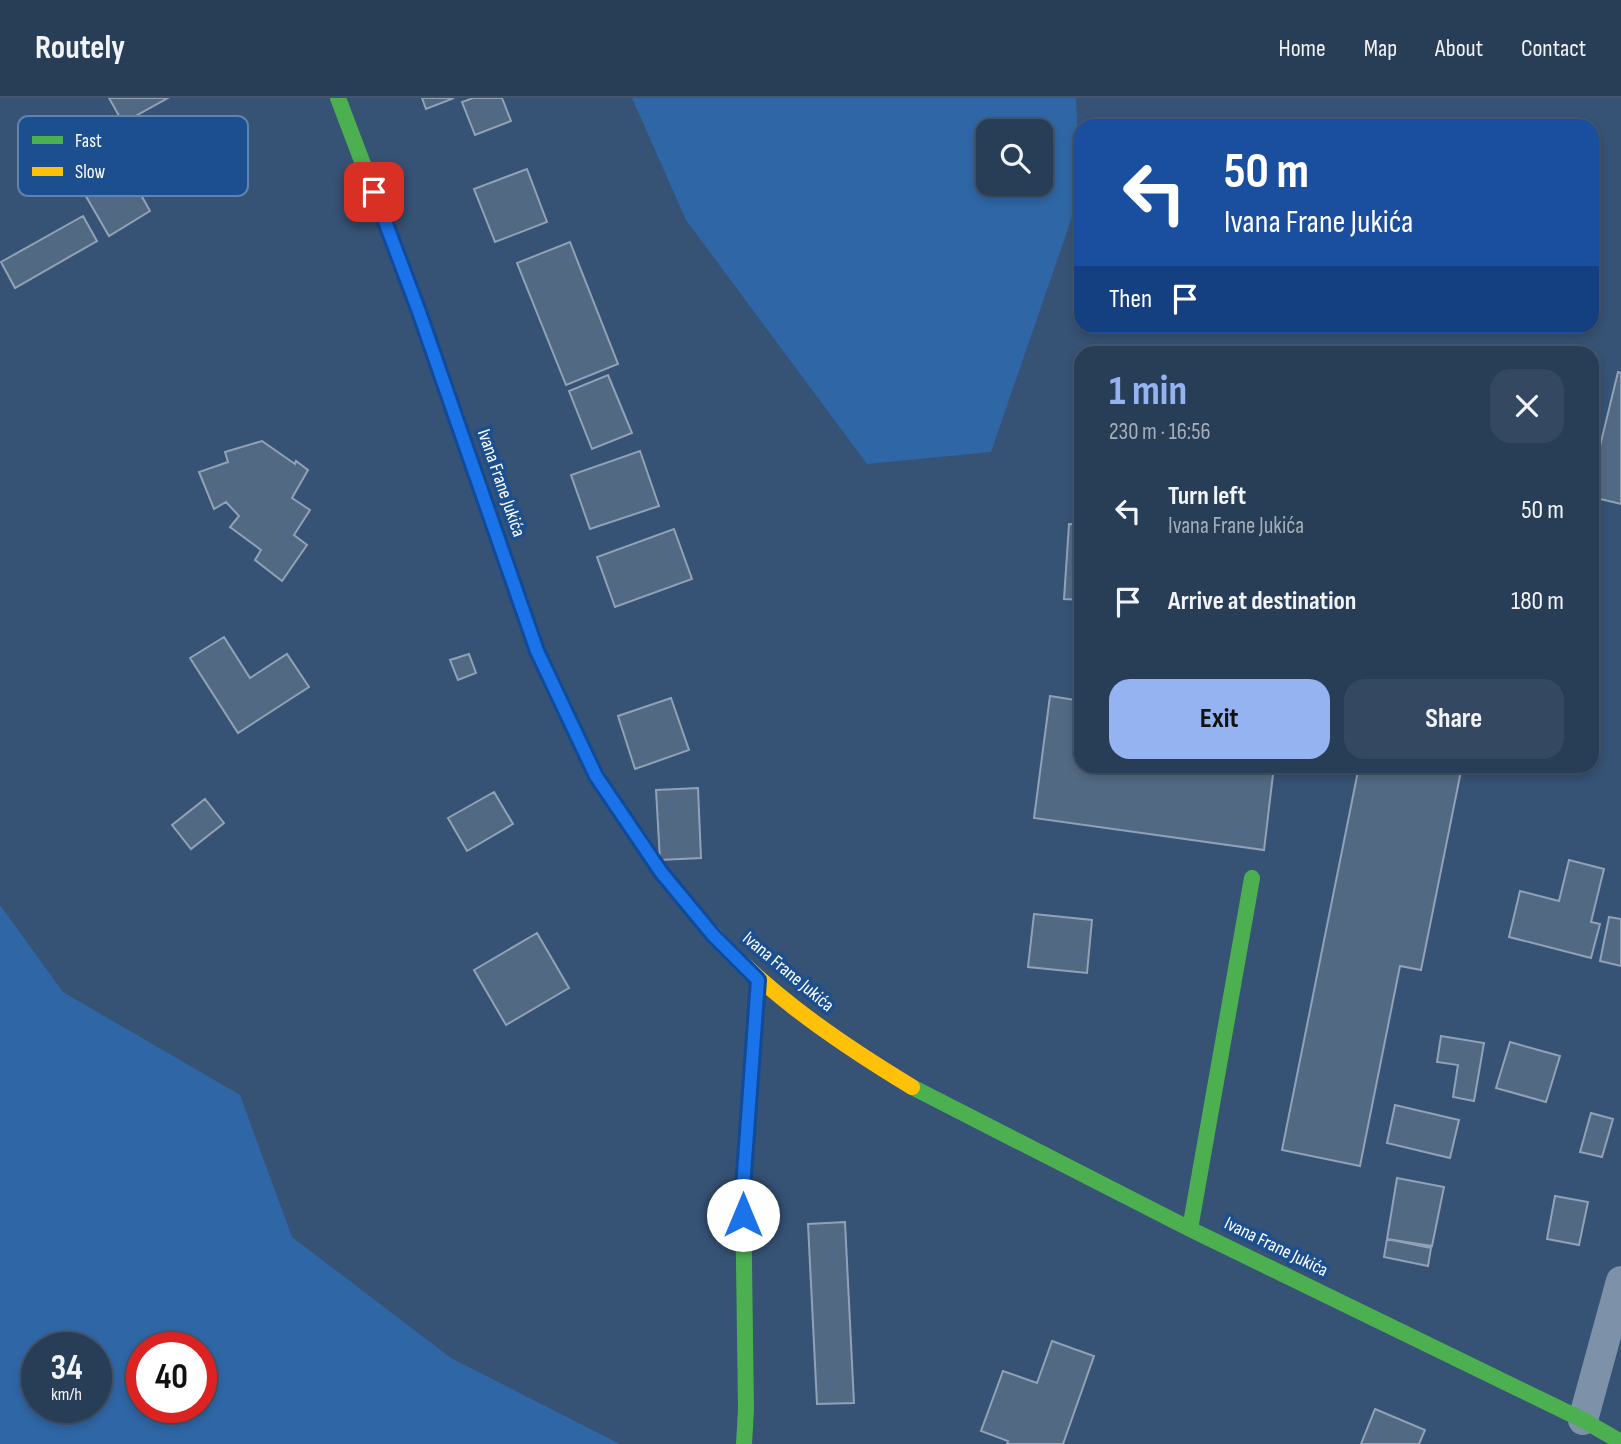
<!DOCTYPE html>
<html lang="en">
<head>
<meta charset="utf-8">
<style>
  :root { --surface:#283e57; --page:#344961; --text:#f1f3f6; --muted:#a5aeba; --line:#44576d; --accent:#95b2f1 }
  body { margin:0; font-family:"Sofia Sans Condensed",sans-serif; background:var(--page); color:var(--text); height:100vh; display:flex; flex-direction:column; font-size:26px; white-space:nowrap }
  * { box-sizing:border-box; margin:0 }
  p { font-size:23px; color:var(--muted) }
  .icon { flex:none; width:38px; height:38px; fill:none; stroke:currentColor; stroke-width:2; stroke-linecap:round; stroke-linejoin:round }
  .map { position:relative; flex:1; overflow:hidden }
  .drawer { position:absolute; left:1074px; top:248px; width:525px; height:427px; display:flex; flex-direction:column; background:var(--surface); border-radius:21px; box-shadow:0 4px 10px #0003,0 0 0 2px var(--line) }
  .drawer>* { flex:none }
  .top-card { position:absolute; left:1074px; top:21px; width:525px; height:214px; border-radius:21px; box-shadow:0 4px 10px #0003,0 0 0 2px var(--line); background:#1a4fa0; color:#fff; overflow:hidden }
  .fabs { position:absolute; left:976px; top:21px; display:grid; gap:14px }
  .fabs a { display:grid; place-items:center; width:77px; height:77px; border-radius:14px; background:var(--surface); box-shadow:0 4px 10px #0003,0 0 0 2px var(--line); font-size:35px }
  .speed { position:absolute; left:21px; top:1234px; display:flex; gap:14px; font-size:35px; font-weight:700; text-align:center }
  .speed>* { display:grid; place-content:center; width:91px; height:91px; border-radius:50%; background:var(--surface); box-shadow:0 4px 10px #0003,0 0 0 2px var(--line); line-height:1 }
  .speed small { font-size:18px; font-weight:400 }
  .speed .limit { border:10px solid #d22; background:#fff; color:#111 }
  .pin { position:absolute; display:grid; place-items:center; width:60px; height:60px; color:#fff; margin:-30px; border-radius:14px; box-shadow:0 4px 10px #0006 }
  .me { position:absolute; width:77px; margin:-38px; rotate:0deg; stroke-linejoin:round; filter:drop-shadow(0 0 5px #0008) }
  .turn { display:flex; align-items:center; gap:24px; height:147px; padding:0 35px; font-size:32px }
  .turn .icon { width:91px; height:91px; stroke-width:2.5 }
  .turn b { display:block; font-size:49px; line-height:60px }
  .then { display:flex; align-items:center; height:66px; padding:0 35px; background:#0003; gap:14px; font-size:26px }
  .round { display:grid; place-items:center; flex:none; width:74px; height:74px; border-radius:21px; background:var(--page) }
  .summary { display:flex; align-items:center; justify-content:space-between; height:119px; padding:0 35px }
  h1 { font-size:42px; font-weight:700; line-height:52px; color:var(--accent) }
  .cta { display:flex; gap:14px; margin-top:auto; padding:14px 35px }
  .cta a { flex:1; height:80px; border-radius:21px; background:var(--accent); color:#111; font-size:28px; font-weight:700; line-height:80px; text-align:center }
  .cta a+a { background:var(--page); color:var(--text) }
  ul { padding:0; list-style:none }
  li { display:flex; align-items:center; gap:21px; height:91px; padding:0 35px }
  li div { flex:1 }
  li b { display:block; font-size:26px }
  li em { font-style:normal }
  header { display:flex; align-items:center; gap:42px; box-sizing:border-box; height:98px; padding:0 35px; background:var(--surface); border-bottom:2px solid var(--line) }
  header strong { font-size:33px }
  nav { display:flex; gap:38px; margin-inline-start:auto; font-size:24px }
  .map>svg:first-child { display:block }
  .green { fill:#2f66a5; fill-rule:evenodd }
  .building { fill:#526984; stroke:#92a2b6; stroke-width:2 }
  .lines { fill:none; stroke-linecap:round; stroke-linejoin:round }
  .street { stroke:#7d92a8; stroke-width:30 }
  .fast { stroke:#4caf50; stroke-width:16 }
  .slow { stroke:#ffc107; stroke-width:16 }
  .route-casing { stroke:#114b97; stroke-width:18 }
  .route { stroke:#1a73e8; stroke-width:12 }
  .labels { text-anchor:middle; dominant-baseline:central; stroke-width:7; stroke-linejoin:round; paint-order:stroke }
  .street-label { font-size:19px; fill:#fff; stroke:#1b4f8f }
  .key { fill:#1b4f8f; stroke:#5f84b1; stroke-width:2 }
  .key-label { font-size:19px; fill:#fff }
</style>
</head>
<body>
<header>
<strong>Routely</strong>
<nav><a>Home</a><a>Map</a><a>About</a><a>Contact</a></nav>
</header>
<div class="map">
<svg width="1621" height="1346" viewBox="0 0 1621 1346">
  <rect width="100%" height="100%" fill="#365274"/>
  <path class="green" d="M632,0H1076L1080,96L991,354L867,366L686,122ZM989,33H1041V86H989Z
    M0,807L63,894L240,997L292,1139L451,1260L620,1346H0ZM37,1250H96V1309H37ZM142,1250H201V1309H142Z"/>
  <path class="building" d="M109,0H168L123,25Z
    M422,0H454L426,11Z
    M473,0H502L511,23L475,37L462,4Z
    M118,56L150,113L109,138L76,81Z
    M527,71L547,124L495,144L474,91Z
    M83,118L97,143L15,190L1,164Z
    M570,144L618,266L566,287L517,165Z
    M1618,274L1621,275V406L1592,399V381Z
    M608,277L632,335L592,351L569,293Z
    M262,343L295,366L296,363L308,372L292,400L310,412L294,437L307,447L282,483L255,462L261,452L230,429L239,418L226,404L214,411L199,374L228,364L225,354Z
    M640,353L659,408L590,431L571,377Z
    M1069,426L1082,427V502L1064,501Z
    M674,431L692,481L615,509L597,459Z
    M224,539L250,580L287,556L309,589L238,635L190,560Z
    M469,556L476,575L458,582L450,562Z
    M1050,598L1082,603V668H1274L1264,752L1034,720Z
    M671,600L689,652L635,671L618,618Z
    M1359,668H1436L1461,673L1421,872L1400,868L1360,1068L1282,1052Z
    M698,690L701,760L660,762L656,692Z
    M494,694L513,726L467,753L448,720Z
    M205,701L224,725L191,751L172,727Z
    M1569,762L1604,771L1591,824L1600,826L1591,860L1509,839L1520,793L1559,803Z
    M1034,816L1092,822L1087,875L1028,869Z
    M1609,819L1621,821V868L1600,863Z
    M537,835L569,890L506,927L474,872Z
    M1441,938L1484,945L1474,1003L1453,999L1458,967L1437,964Z
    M1510,944L1560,958L1546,1004L1496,990Z
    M1395,1007L1459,1022L1450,1060L1387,1045Z
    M1591,1015L1613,1021L1602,1059L1580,1054Z
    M1397,1080L1444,1089L1432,1148L1387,1141Z
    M1555,1098L1588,1104L1579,1147L1547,1141Z
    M845,1124L854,1305L817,1306L808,1126Z
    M1387,1141L1431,1150L1428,1168L1384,1159Z
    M1052,1243L1094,1258L1063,1346H1007L1008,1343L981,1333L1003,1273L1037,1285Z
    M1375,1311L1425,1332L1419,1346H1361Z"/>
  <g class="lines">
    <path class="street" d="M1583,1322L1621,1183"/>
    <path class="fast" d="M338,0L418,211L537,553L596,678L661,774L691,811
      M912,989L1190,1131L1583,1322L1621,1344
      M1190,1131L1252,780
      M744,1346L746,1312L743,1090L758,882"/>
    <path class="slow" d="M691,811C755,887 828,938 912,989"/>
  </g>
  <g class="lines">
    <g class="route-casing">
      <path id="route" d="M374,94L418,211L537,553L596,678L661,774L713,837L758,882L743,1090V1117"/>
    </g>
    <use href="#route" class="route"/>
  </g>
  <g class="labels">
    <g class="street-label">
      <text transform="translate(501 385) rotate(71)">Ivana Frane Jukića</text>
      <text transform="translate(788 874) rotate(40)">Ivana Frane Jukića</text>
      <text transform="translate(1276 1149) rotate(26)">Ivana Frane Jukića</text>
    </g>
  </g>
  <rect x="18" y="18" width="230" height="80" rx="10" class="key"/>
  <rect x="32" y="38" width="31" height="8" fill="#4caf50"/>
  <rect x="32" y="69" width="31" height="9" fill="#ffc107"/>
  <g class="key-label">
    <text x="75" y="49">Fast</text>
    <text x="75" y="80">Slow</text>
  </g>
</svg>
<div class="fabs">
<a><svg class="icon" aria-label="search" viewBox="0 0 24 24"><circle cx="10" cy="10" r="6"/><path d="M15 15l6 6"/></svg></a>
</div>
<div class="speed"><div>34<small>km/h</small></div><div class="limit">40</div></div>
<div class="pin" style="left:374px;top:94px;background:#d93025"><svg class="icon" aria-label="arrive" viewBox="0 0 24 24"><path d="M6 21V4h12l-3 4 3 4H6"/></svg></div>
<svg class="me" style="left:743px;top:1117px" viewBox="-20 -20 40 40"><circle r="19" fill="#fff"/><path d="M0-13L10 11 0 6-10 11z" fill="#1a73e8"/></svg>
<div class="top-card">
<div class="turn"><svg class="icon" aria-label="left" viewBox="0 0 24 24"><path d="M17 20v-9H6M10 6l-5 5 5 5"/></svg><div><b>50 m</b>Ivana Frane Jukića</div></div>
<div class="then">Then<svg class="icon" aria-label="arrive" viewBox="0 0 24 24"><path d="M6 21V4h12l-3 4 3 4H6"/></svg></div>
</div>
<section class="drawer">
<div class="summary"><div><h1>1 min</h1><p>230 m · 16:56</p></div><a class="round"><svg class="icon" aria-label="close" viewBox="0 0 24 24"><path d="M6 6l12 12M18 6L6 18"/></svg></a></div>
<ul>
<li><svg class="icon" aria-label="left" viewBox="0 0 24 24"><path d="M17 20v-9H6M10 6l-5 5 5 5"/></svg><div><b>Turn left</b><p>Ivana Frane Jukića</p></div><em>50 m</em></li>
<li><svg class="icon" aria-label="arrive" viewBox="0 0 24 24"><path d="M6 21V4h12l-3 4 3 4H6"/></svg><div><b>Arrive at destination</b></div><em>180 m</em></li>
</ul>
<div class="cta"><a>Exit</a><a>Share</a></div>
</section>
</div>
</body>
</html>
